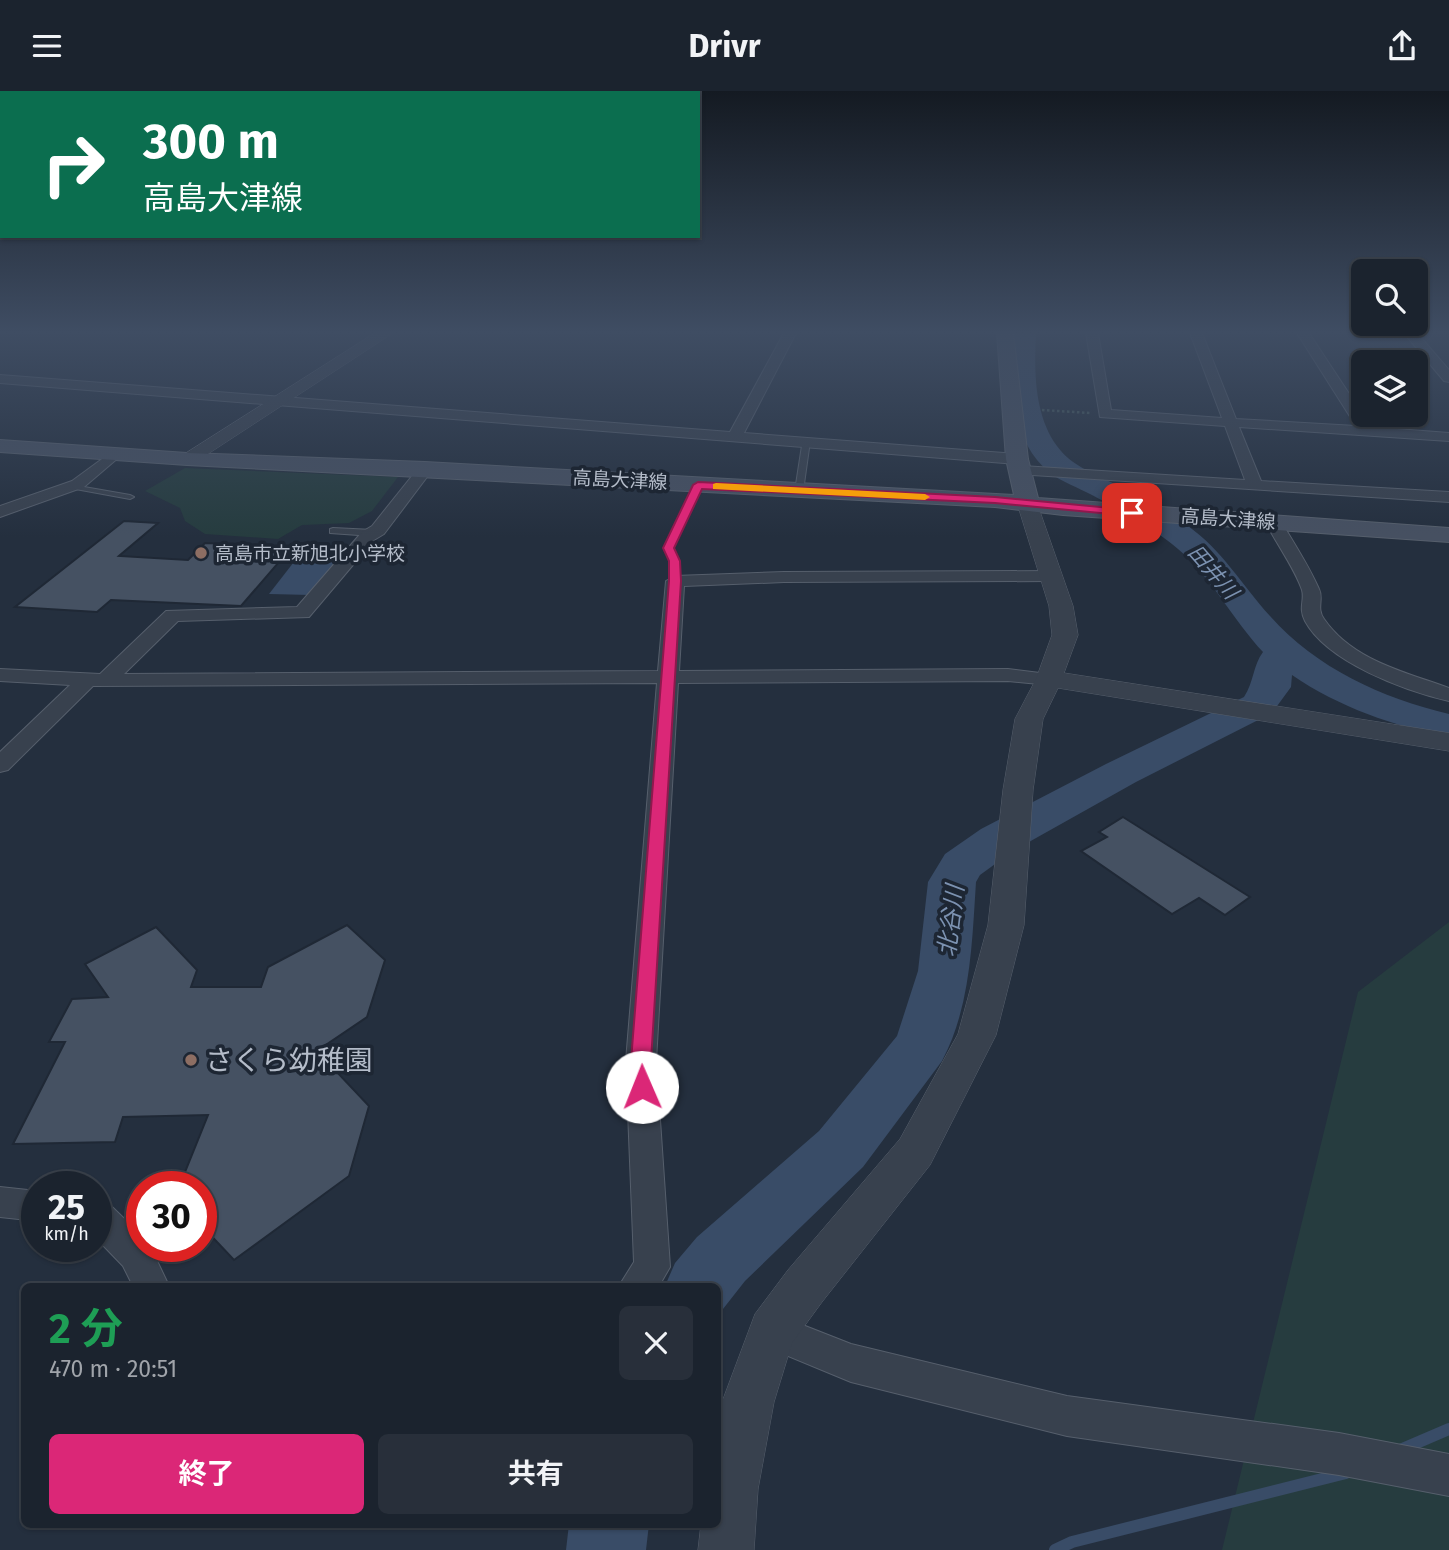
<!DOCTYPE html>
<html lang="ja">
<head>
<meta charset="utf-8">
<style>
  :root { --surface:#1b232e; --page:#282f3a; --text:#f1f3f6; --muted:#a0a4aa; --line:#39404a; --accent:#db2777 }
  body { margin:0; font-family:"Fira Sans","Noto Sans JP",sans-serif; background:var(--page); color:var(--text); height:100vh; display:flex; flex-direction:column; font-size:26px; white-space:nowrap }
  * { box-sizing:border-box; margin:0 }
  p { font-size:23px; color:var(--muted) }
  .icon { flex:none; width:38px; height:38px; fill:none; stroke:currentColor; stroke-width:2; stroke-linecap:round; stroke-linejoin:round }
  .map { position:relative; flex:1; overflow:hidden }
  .details { position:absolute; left:21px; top:1192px; width:700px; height:245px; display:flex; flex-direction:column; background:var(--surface); border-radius:10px; box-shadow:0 2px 5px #0004,0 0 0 2px var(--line) }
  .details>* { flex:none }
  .top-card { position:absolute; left:0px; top:0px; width:700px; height:147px; box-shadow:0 2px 5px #0004,0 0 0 2px var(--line); background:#0b6e4f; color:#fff; overflow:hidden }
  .tools { position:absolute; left:1351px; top:168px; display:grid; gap:14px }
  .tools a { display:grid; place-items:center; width:77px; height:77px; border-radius:10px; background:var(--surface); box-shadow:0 2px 5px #0004,0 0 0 2px var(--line); font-size:35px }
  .speed { position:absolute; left:21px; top:1080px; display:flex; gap:14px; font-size:35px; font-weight:700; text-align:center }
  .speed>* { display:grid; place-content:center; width:91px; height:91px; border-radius:50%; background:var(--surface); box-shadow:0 2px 5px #0004,0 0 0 2px var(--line); line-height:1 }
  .speed small { font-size:18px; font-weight:400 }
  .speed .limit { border:10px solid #d22; background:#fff; color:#111 }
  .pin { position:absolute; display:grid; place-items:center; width:60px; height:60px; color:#fff; margin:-30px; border-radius:14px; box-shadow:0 4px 10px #0006 }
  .me { position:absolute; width:77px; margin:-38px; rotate:359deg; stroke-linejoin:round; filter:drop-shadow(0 0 5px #0008) }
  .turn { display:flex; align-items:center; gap:24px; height:147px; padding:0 28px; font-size:32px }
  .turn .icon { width:91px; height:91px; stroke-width:2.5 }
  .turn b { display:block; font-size:49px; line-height:60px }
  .round { display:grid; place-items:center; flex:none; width:74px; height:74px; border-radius:10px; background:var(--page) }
  .overview { display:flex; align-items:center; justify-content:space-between; height:119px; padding:0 28px }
  h1 { font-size:42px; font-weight:700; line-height:52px; color:#1e9e55 }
  .button { display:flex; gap:14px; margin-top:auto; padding:14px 28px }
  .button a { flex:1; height:80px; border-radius:10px; background:var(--accent); color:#fff; font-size:28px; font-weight:700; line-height:80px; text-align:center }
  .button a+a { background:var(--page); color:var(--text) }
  header { display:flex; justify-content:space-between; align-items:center; height:91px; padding:0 28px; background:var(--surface); font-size:32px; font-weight:700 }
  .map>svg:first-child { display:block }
  .green { fill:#263c3f }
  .water { fill:#394c67 }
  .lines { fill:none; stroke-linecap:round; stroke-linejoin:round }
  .stream { stroke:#394c67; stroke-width:12 }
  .river { fill:#394c67; fill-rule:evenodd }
  .building { fill:#455162; stroke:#1f2835; stroke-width:2 }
  .service-casing { stroke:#565f6c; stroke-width:2 }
  .minor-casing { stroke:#565f6c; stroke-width:2 }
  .tertiary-casing { stroke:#565f6c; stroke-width:1 }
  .secondary-casing { stroke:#565f6c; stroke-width:2 }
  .path { stroke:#44595c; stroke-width:2.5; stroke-dasharray:2.5 2.5; stroke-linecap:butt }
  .service { fill:#38414e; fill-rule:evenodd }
  .minor { fill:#38414e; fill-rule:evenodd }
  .tertiary { fill:#38414e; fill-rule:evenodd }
  .secondary { fill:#465061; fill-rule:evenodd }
  .route { fill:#db2777; stroke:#8e194d; stroke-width:2 }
  .slow { fill:#f59e0b }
  .education-dot { fill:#8d6e63; stroke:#1d2633; stroke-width:2.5 }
  .labels { text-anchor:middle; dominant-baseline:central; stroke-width:7; stroke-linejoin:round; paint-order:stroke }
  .far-street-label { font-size:19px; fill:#b4bcc9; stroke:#1d2633 }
  .far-poi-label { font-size:19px; fill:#b4bcc9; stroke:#1d2633; text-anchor:start }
  .far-water-label { font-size:21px; font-style:italic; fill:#7c92b1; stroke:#1d2633 }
  .water-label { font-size:24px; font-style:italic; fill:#7c92b1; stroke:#1d2633 }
  .near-poi-label { font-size:28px; fill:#b4bcc9; stroke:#1d2633; text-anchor:start }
</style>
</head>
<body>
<header><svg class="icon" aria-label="menu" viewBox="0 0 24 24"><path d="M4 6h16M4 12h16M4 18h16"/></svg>Drivr<svg class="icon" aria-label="share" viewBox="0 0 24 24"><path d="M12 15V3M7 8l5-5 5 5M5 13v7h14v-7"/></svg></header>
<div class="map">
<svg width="1449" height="1459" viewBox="0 0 1449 1459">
  <rect width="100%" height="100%" fill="#242f3e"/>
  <path class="green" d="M185,377L398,386L372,420L349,432L302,434L278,448L205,443L185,430L180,417L145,400Z
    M1449,831V1459H1222L1358,901Z"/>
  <path class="water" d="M297,467L337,469L311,504L269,503Z"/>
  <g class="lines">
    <path class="stream" d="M1400,1359L1449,1338
      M1055,1459L1072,1451L1346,1382"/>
    <path class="river" d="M1014,242H1036C1034,279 1034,324 1057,355C1071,375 1097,384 1119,395C1142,407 1166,419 1188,435C1222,459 1242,494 1270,525C1316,577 1382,607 1449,623V647C1393,634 1340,617 1292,584L1291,596L1272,622L1136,691L1013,760L980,784L976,791C972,851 971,915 942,970L863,1076L745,1190L723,1218L718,1220V1195H665L675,1172L697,1146L819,1040L897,945L918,880L928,791L945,763L981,738L1106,673L1244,606C1254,591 1253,574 1263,561C1233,529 1212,487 1178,458C1152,436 1122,420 1092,404C1079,397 1062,391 1050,382C1009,349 1010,289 1014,242Z
      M569,1433H649L646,1459H566Z"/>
  </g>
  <path class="building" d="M124,430L158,432L119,465L188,469L205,452L292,456L241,515L111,509L97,521L15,516Z
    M1123,726L1250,806L1225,824L1199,807L1172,823L1081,760L1107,746L1099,741Z
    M347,834L385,869L367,926L317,960L369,1015L349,1085L234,1169L201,1134V1096H179L208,1024L123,1026L115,1051L13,1053L65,951H49L72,908L108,906L85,873L156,836L197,879L191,896H261L268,876Z"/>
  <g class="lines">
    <g class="service-casing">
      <path id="service" d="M803,348L810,350L803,400L799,402L795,400Z
        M695,392L702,394L673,457L679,470L680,490L675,493L670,490L671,470L665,457Z
        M67,393L130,404L134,406L130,408L70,397H67Z
        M333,437L373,439L377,442L373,445L330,442V438Z"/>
    </g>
    <g class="minor-casing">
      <path id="minor" d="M784,242H796L744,342L1017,363L1025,368L1017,373L0,292V284L730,341Z
        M1086,242H1098L1111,319L1222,327L1190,242H1202L1236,328L1356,335L1297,242H1309L1371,336L1449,342V350L1239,336L1261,390L1449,401V411L1017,383L1014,380L1022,375L1245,389L1225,335L1100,326Z
        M1404,242H1417L1449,279V291L1444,290Z
        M113,360L120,364L118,367L84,396L0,426V415L72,390Z
        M425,373L433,378L384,443L374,449L309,526L178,530L124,583L658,580L666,490L675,485L784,481L1050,480L1059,485L1050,490L784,491L684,495L679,580L1008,578L1056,584L1059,588L1056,592L1049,594L1008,590L678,592L656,970L670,1176L659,1195H619L634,1171L626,970L657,592L93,595L8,679L0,681V661L70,594L0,590V578L100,583L166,520L297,516L362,441L372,435L420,375Z
        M1274,427L1282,432C1295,454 1309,475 1319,498C1324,508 1316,517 1324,528C1352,569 1405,581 1449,597V610C1405,600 1327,571 1305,530C1298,516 1305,510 1302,499C1295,478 1276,452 1266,432Z
        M0,1096L37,1100V1130L0,1126Z
        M96,1108L108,1112L142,1145V1155H150L169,1195H133L123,1175L96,1147Z
        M772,1222L851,1253L1067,1305L1339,1342L1449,1363V1405L1339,1384L1067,1345L851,1291L759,1253L753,1240L759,1227Z"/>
    </g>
    <g class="tertiary-casing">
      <path id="tertiary" d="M375,242H393L194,372H180L177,368Z
        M1027,406L1034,408L1037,412L1073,515L1078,544L1064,582L1449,642V660L1058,597L1043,628L1033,699L1024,834L996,944L930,1074L822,1211L792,1252L774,1311L758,1398L754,1459H698L701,1433H718V1334L722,1311L755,1223L788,1179L900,1048L958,943L988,834L1003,699L1015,628L1036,588L1052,544L1049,515L1017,412L1020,408Z"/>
    </g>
    <g class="secondary-casing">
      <path id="secondary" d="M997,242H1013L1028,368L1038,407L1449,437V451L1063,424L995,416L187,374L0,361V349L187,362L425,371L1014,404L1006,368Z"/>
    </g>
    <path class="path" d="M1042,319L1090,322"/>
    <use href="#service" class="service"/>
    <use href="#minor" class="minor"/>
    <use href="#tertiary" class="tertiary"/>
    <use href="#secondary" class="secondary"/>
  </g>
  <linearGradient id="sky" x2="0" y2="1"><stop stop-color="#141a22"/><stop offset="0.54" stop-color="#3f4d63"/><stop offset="1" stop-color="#3f4d63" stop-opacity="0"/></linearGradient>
  <rect width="1449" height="446" fill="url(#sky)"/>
  <path class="route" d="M698,391L995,406L1132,419L1137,422L1132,425L995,412L702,398L674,457L680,470L681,490L651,970L652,996L649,1002L642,1004L635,1002L632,996L631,970L669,490V470L663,457L693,394Z"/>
  <path class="slow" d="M716,392L925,403L930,406L925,409L713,398V393Z"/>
  <g class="education-dot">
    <circle cx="201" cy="462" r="7"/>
    <circle cx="191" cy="969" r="7"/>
  </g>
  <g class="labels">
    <g class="far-street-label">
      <text transform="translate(620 389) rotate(3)">高島大津線</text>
      <text transform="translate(1228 428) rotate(4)">高島大津線</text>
    </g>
    <g class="far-poi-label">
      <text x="215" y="462">高島市立新旭北小学校</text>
    </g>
    <g class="far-water-label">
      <text transform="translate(1213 481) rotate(49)">田井川</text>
    </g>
    <g class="water-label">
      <text transform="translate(951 830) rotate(-83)">北谷川</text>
    </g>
    <g class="near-poi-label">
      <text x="205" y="969">さくら幼稚園</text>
    </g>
  </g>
</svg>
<div class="tools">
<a><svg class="icon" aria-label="search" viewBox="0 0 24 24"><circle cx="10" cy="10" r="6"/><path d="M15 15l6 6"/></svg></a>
<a><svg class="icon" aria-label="layers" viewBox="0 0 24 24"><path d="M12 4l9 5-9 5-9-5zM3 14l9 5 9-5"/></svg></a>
</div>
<div class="speed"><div>25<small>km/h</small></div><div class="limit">30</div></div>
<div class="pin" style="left:1132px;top:422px;background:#d93025"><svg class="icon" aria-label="arrive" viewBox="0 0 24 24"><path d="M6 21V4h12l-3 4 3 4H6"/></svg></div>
<svg class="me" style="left:642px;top:996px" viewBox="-20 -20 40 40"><circle r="19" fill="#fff"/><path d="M0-13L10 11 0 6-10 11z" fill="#db2777"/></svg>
<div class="top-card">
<div class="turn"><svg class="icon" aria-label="right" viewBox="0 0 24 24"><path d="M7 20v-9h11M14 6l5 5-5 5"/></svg><div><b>300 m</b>高島大津線</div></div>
</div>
<section class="details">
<div class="overview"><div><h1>2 分</h1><p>470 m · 20:51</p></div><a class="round"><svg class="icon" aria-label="close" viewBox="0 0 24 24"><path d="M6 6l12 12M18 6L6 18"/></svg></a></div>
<div class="button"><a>終了</a><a>共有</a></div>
</section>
</div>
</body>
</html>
